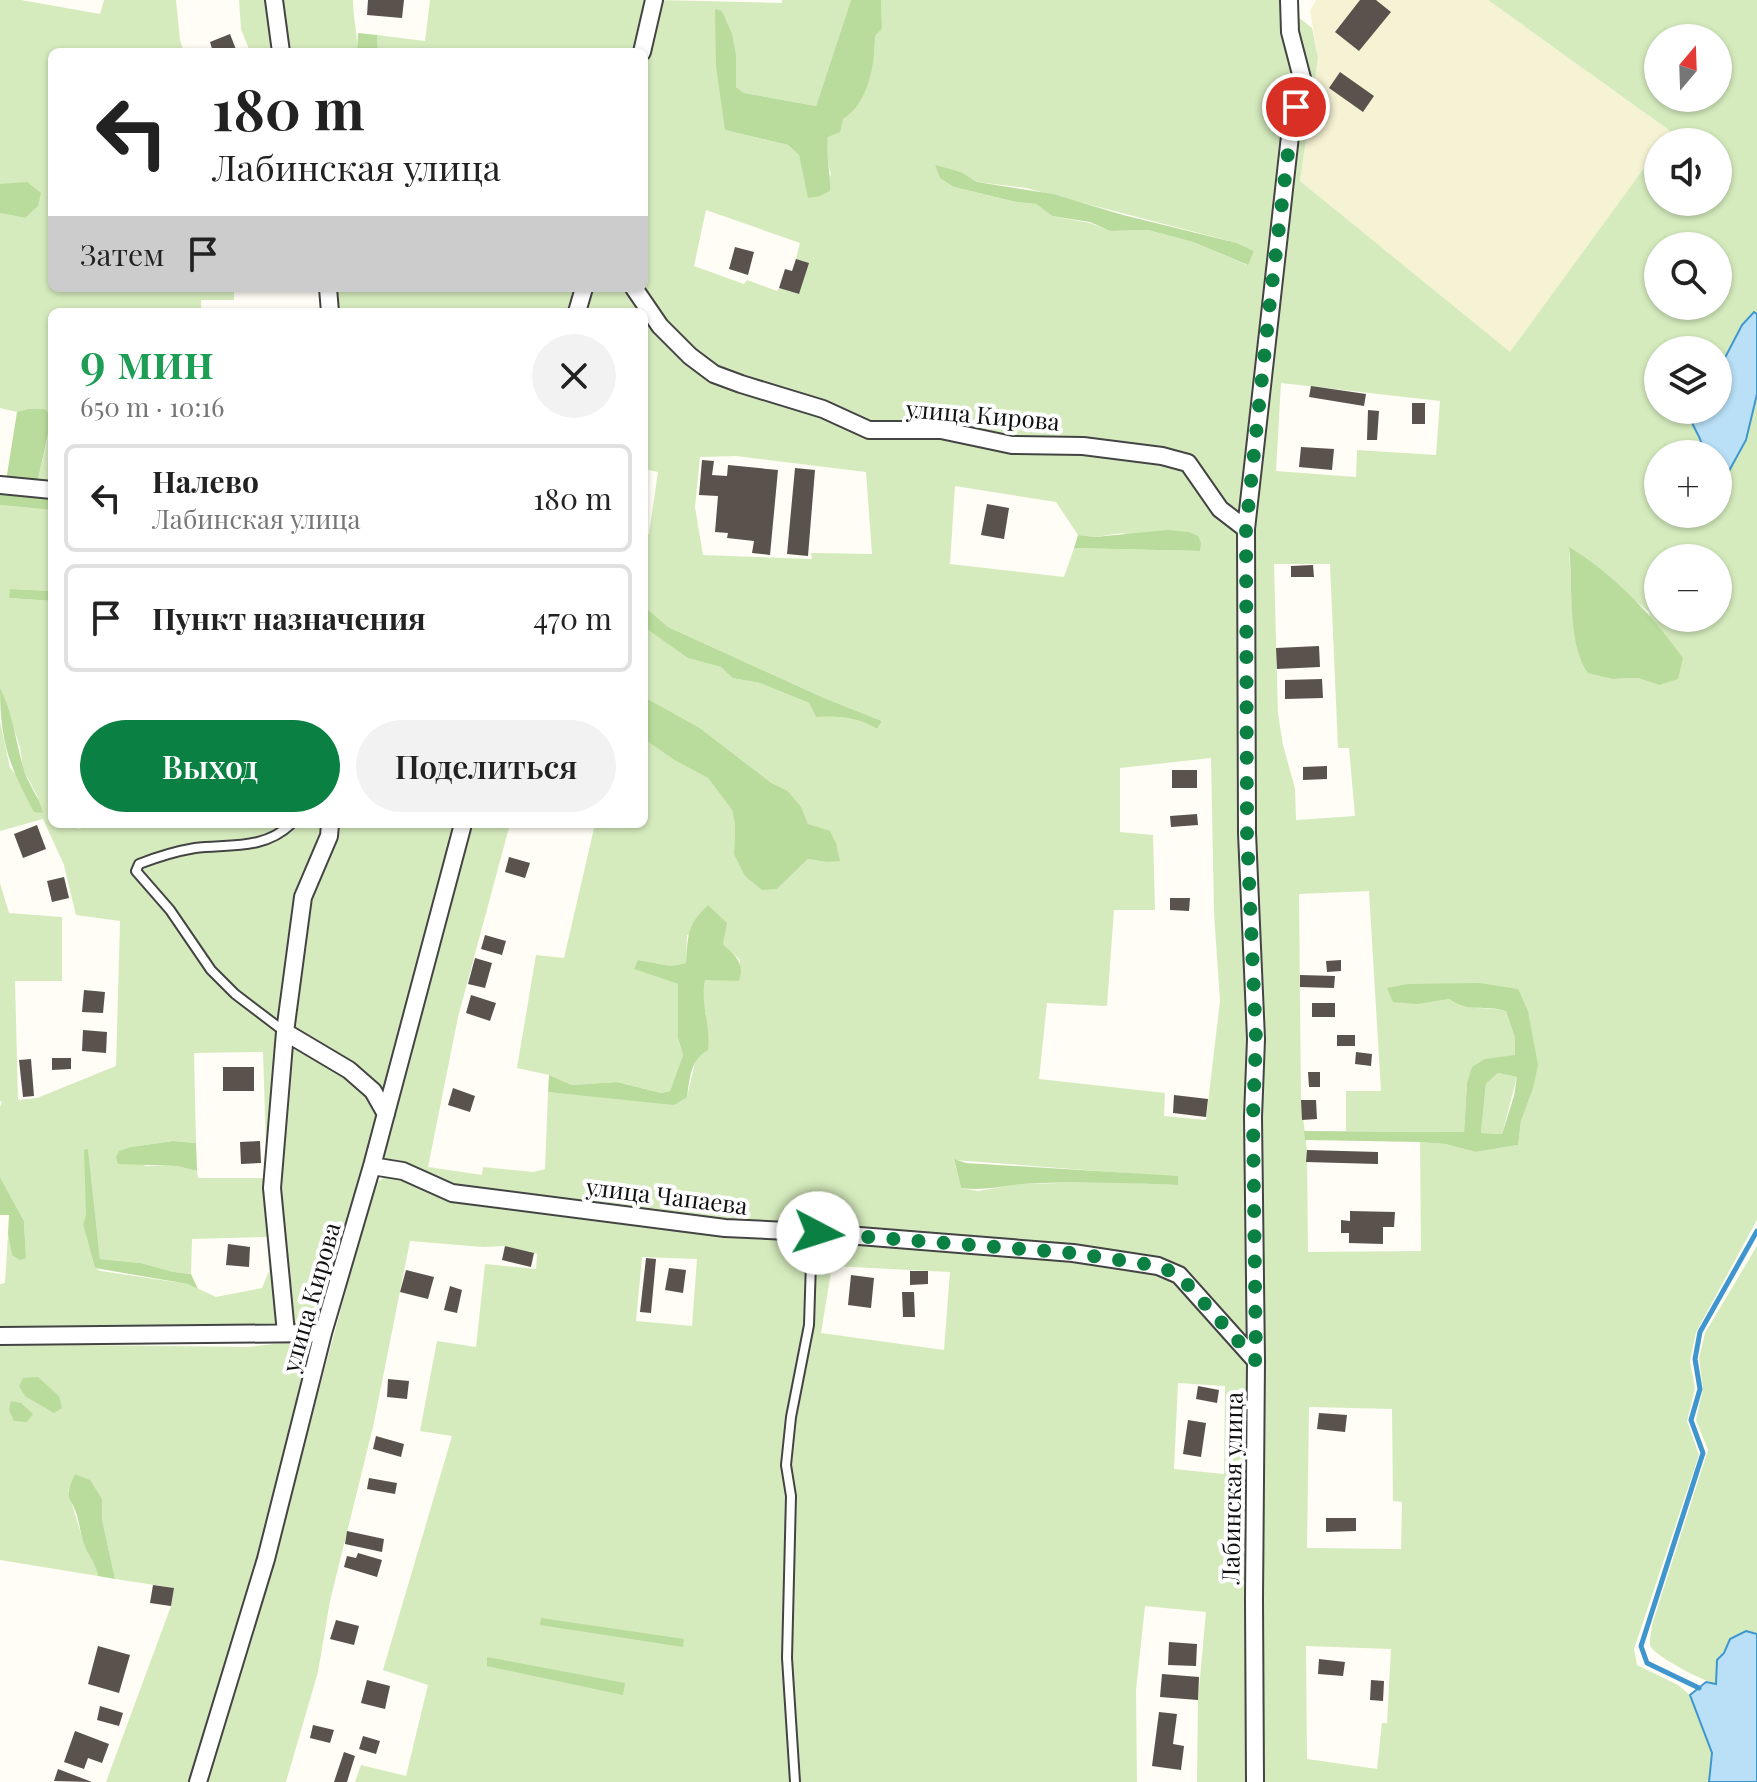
<!DOCTYPE html>
<html lang="ru">
<head>
<meta charset="utf-8">
<style>
  :root { --surface:#fff; --page:#f2f2f2; --text:#222; --muted:#767676; --line:#e0e0e0; --accent:#0b8043 }
  body { margin:0; font-family:"Playfair Display",serif; background:var(--page); color:var(--text); height:100vh; display:flex; flex-direction:column; font-size:30px; white-space:nowrap }
  * { box-sizing:border-box; margin:0 }
  p { font-size:26px; color:var(--muted) }
  .icon { flex:none; width:44px; height:44px; fill:none; stroke:currentColor; stroke-width:2; stroke-linecap:round; stroke-linejoin:round }
  .map { position:relative; flex:1; overflow:hidden }
  .panel { position:absolute; left:48px; top:308px; width:600px; height:520px; display:flex; flex-direction:column; background:var(--surface); border-radius:12px; box-shadow:0 2px 6px #0004 }
  .panel>* { flex:none }
  .banner { position:absolute; left:48px; top:48px; width:600px; height:244px; border-radius:12px; box-shadow:0 2px 6px #0004; background:#fff; color:var(--text); overflow:hidden }
  .needle { width:52px; rotate:19deg }
  .controls { position:absolute; left:1644px; top:24px; display:grid; gap:16px }
  .controls a { display:grid; place-items:center; width:88px; height:88px; border-radius:50%; background:var(--surface); box-shadow:0 2px 6px #0004; font-size:40px }
  .pin { position:absolute; display:grid; place-items:center; width:68px; height:68px; color:#fff; margin:-34px; border:4px solid #fff; border-radius:50%; box-shadow:0 2px 8px #0007 }
  .me { position:absolute; width:88px; margin:-44px; rotate:95deg; stroke-linejoin:round; filter:drop-shadow(0 0 6px #0008) }
  .turn { display:flex; align-items:center; gap:28px; height:168px; padding:0 32px; font-size:36px }
  .turn .icon { width:104px; height:104px; stroke-width:2.5 }
  .turn b { display:block; font-size:56px; line-height:68px }
  .then { display:flex; align-items:center; height:76px; padding:0 32px; background:#0003; gap:16px; font-size:30px }
  .round { display:grid; place-items:center; flex:none; width:84px; height:84px; border-radius:42px; background:var(--page) }
  .headline { display:flex; align-items:center; justify-content:space-between; height:136px; padding:0 32px }
  h1 { font-size:48px; font-weight:600; line-height:60px; color:#1e9e55 }
  .primary-button { display:flex; gap:16px; margin-top:auto; padding:16px 32px }
  .primary-button a { flex:1; height:92px; border-radius:48px; background:var(--accent); color:#fff; font-size:32px; font-weight:600; line-height:92px; text-align:center }
  .primary-button a+a { background:var(--page); color:var(--text) }
  ul { padding:0; list-style:none }
  li { display:flex; align-items:center; gap:24px; height:108px; margin:0 16px 12px; padding:0 16px; border:4px solid var(--line); border-radius:12px }
  li div { flex:1 }
  li b { display:block; font-size:30px }
  li em { font-style:normal }
  .map>svg:first-child { display:block }
  .farmland { fill:#f6f3d4 }
  .green { fill:#d5ebbd; fill-rule:evenodd }
  .forest { fill:#b9dc9c; fill-rule:evenodd }
  .water { fill:#b9e0f7; stroke:#3f96cf; stroke-width:2 }
  .lines { fill:none; stroke-linecap:round; stroke-linejoin:round }
  .stream { stroke:#3f96cf; stroke-width:5 }
  .building { fill:#5a524d }
  .service-casing { stroke:#444; stroke-width:12 }
  .minor-casing { stroke:#444; stroke-width:20 }
  .service { stroke:#fff; stroke-width:8 }
  .minor { stroke:#fff; stroke-width:16 }
  .route { stroke:#0b8043; stroke-width:14; stroke-dasharray:0 25.2 }
  .labels { text-anchor:middle; dominant-baseline:central; stroke-width:8; stroke-linejoin:round; paint-order:stroke }
  .street-label { font-size:24px; fill:#111; stroke:#fff }
</style>
</head>
<body>
<div class="map">
<svg width="1757" height="1782" viewBox="0 0 1757 1782">
  <rect width="100%" height="100%" fill="#fffdf5"/>
  <path class="farmland" d="M1316,0H1488L1671,132L1663,142H1658V149L1510,353L1300,181L1318,58L1310,11Z"/>
  <path class="green" d="M0,0H21L100,14L104,0H176L180,40L184,52H52V288H234V300H201V312H52V416L45,409L17,412L0,408V213L25,218L11,184H0Z
    M239,0H265L273,52H250L241,29Z
    M281,0H353C353,18 358,34 357,52H287Z
    M430,0H647L634,52H378L377,35L425,41Z
    M660,0L782,3V0H851L816,106L744,93L736,87V55L722,11L725,130L788,145L799,155L809,198L831,175C829,165 823,148 828,138C831,130 839,124 843,117C861,91 876,68 875,36L882,29L881,0H1280L1281,21L1295,83L1243,520L1227,509L1198,468L868,425L713,368L660,316L641,288H644V71ZM935,166L961,172L977,182L1026,188L1237,243L1254,251L1247,265L1193,242L1148,230L1110,231L1090,223L1052,216L1036,204L1016,202L954,187ZM706,210L800,243L796,259L808,263L798,294L779,288L777,291L747,280L744,284L694,266Z
    M1488,0H1757V314L1753,312L1742,325L1718,371V350H1658V410H1689C1689,426 1704,437 1703,454H1658V514H1718V491L1746,440L1757,394V1220L1696,1332L1690,1361L1695,1388L1687,1421L1699,1455L1634,1649L1637,1665L1678,1685L1690,1695L1712,1753L1709,1782H1260L1253,507L1297,133L1308,67L1302,45L1293,34L1297,16L1312,28L1318,58L1300,181L1510,352L1658,149V202H1718V142H1663L1670,131ZM1658,38H1718V98H1658ZM1658,246H1718V306H1658ZM1281,383L1440,401L1436,455L1357,450L1356,477L1276,471ZM1569,548L1649,612L1659,685L1638,678L1613,679L1576,630L1572,606ZM1658,558H1718V618H1658ZM1274,564H1330L1338,748H1349L1355,816L1296,820L1295,788L1283,745L1278,714ZM1369,891L1381,1091H1346V1131L1464,1132L1467,1083L1486,1059L1515,1056V1038L1506,1011C1482,1005 1471,1013 1449,999L1417,1004L1518,989L1533,1089L1521,1121L1518,1145L1476,1152L1445,1144L1420,1142L1421,1251L1308,1252L1307,1150L1301,1100L1299,894ZM1309,1407L1392,1409L1393,1501L1402,1502L1401,1549L1307,1548ZM1306,1646L1391,1649L1387,1723H1382L1377,1769L1307,1759Z
    M333,288H578L571,312H334Z
    M591,288H630L643,312H584Z
    M644,313L708,374L870,433L944,434L1085,448L1186,466L1242,534L1251,1041V1350L1180,1272L459,1188L381,1160L411,1058L468,824H510L458,1017L428,1167L482,1175L483,1167L533,1172L545,1169L548,1092L641,1100L687,1097L706,1015L702,998L705,979L739,981L740,960L723,944L687,935L686,963L671,966L638,960L635,969L678,984V1038L683,1055L670,1091L661,1093L617,1082L572,1085L549,1075L517,1068L536,955L564,958L595,824H644V739L674,760L708,778L732,810L735,825L734,854L777,889L808,859L826,862L800,807L788,791L770,782L700,728L644,697V627L689,658L721,667L732,678L760,683L809,703L816,717C838,716 858,717 877,729L882,721L824,698L668,627L644,609V534H649L658,472L644,469ZM736,456L866,472L872,554L811,553L812,559L703,555L695,507L700,457ZM955,486L1056,502L1078,535L1095,537L1122,533L1199,551L1074,548L1064,577L950,564ZM1211,758L1214,913L1220,1001L1206,1120L1164,1116L1165,1093L1039,1079L1047,1003L1107,1006L1114,910H1155L1153,835L1120,832V768ZM954,1160L1178,1177V1185L1103,1182L1020,1184L978,1191L961,1188Z
    M52,419V496L37,484Z
    M0,505L52,510V591L10,589V598L52,601V824H76L78,829L104,824H325L324,836L297,895L279,1049V1328L0,1330V1284L5,1283L8,1234L12,1255L26,1258L24,1221L0,1177V1107L2,1102L0,1101V883L9,913L62,917V981H15L18,1100L37,1098L116,1066L120,921L76,915L64,865L43,819L0,831V721L10,768L39,799L23,769L20,747L0,688ZM263,1052L267,1178H198L197,1171L177,1166H145L131,1147L173,1141L196,1143L194,1053ZM88,1150L100,1259L141,1263L174,1272L191,1274L192,1239L268,1237L269,1271L262,1288L216,1297L188,1284L101,1271L95,1268L83,1225L86,1214Z
    M333,824H457L325,1311C314,1326 308,1327 289,1327L279,1184L287,1036L307,895Z
    M1498,1073L1517,1077L1502,1134L1481,1133L1486,1084Z
    M389,1175L402,1177L458,1199L1087,1258L1179,1279L1236,1344L1251,1371L1252,1782H1197L1198,1700L1206,1612L1145,1606L1136,1690L1137,1782H355L361,1765L406,1776L428,1685L383,1670L452,1436L420,1431L437,1341L476,1347L485,1264L536,1269L537,1254L505,1246L483,1247L410,1241L373,1427L330,1601L318,1672L286,1782H206L273,1560L375,1183ZM642,1257L697,1259L692,1326L636,1321ZM832,1266L950,1272L944,1350L821,1333ZM1178,1383L1225,1386L1224,1474L1174,1469Z
    M1757,1246V1634L1746,1631C1726,1641 1714,1661 1716,1684C1705,1682 1652,1655 1650,1645C1649,1639 1652,1630 1652,1625L1708,1450L1696,1420L1703,1389L1699,1358L1705,1333Z
    M301,1341L311,1344L313,1353C276,1497 239,1642 190,1782H106L171,1606L174,1588L115,1579L102,1519V1499L75,1474L68,1491L85,1547L95,1562L98,1576L0,1560V1344L248,1347Z"/>
  <path class="forest" d="M851,0H881L882,29L875,36C875,65 868,104 843,119L840,132L828,137C825,154 831,173 830,191L820,196L808,198L799,155L788,145L725,130L716,66L715,9L722,11L732,34L736,55V87L744,93L816,106Z
    M358,33L377,35L378,52H357Z
    M935,165L961,172L977,182L1053,194L1123,215L1237,243L1254,251L1248,265L1193,242L1148,230L1110,231L1090,222L1052,216L1036,204L1016,202L954,187L940,178Z
    M27,182L41,193L38,206L25,218L0,213V184Z
    M29,409H45L52,416L37,484L6,481L17,412Z
    M0,491L52,496V510L0,505Z
    M1167,530L1189,532L1198,536L1201,543L1200,551L1074,548L1078,535L1095,537Z
    M1569,547C1614,574 1652,615 1683,658L1678,679L1659,685L1638,678L1613,679L1588,673C1567,644 1573,583 1569,547Z
    M10,589L52,591V601L9,598Z
    M648,610L668,627L824,698L882,721L877,729C858,717 838,716 816,717L809,703L760,683L732,678L721,667L688,658L644,627Z
    M0,688C12,711 16,741 23,767C27,783 39,796 43,813L34,812C9,766 0,741 0,688Z
    M644,697L700,728L770,782L788,791L801,807L808,824L830,831L836,843L840,861L826,862L808,859L777,889L762,890L745,876L734,854L735,825L732,810L708,778L674,760L644,739Z
    M708,905L727,923L723,944C736,956 745,963 739,981L705,980C700,1004 711,1025 708,1050C690,1060 690,1078 687,1097L674,1105L548,1092L549,1075L572,1085L617,1082L661,1093L670,1091L683,1055L678,1038V984L634,969L638,960L671,966L686,963C688,935 687,925 708,905Z
    M1479,983L1518,989L1528,1011L1538,1065L1533,1089L1521,1121L1518,1145L1476,1152L1445,1144L1420,1142L1305,1140L1304,1131L1464,1132L1467,1083L1472,1067L1485,1059L1515,1055V1038L1506,1011C1482,1004 1471,1014 1449,999L1417,1004L1393,1002L1387,988L1408,984ZM1498,1073L1517,1077L1514,1096L1502,1134L1481,1133L1486,1084Z
    M173,1141L196,1143L197,1171L177,1166L118,1164L116,1157L119,1151L131,1147Z
    M88,1149L100,1259L141,1263L174,1272L191,1274L198,1289L188,1284L95,1268L83,1225L86,1214L84,1150Z
    M954,1159L966,1163L1178,1176V1185C1126,1183 1074,1181 1022,1184C1001,1186 982,1191 961,1188Z
    M0,1177L24,1221L26,1258L20,1260L12,1255L8,1234L9,1215H0Z
    M38,1377L59,1396L62,1408L54,1413L25,1396L19,1386L23,1378Z
    M11,1401L21,1403L33,1414L27,1422L14,1421L9,1410Z
    M75,1474L90,1480L102,1499V1519L115,1579L98,1576C96,1564 90,1557 85,1547C81,1537 80,1526 77,1515C70,1494 63,1500 75,1474Z
    M541,1618L684,1639L683,1647L540,1625Z
    M487,1657L625,1683L623,1695L487,1666Z"/>
  <path class="water" d="M1754,312L1757,314V394L1746,440L1718,491V454H1703C1704,437 1689,426 1689,410H1718V371L1742,325Z
    M1746,1631L1757,1634V1782H1709L1712,1753L1690,1695L1706,1682L1716,1684L1717,1660L1724,1653L1730,1639Z"/>
  <g class="lines">
    <path class="stream" d="M1699,1688L1647,1663L1641,1646L1703,1453L1691,1420L1700,1389L1695,1359L1700,1332L1757,1231"/>
  </g>
  <path class="building" d="M368,0H404L402,18L367,15Z
    M1360,0H1376L1391,12L1359,51L1335,32Z
    M230,34L237,52H213L210,42Z
    M1340,72L1374,96L1363,112L1329,88Z
    M735,247L754,252L748,275L729,269Z
    M796,259L809,263L799,294L779,288L785,269L792,271Z
    M1311,386L1366,394L1364,406L1309,397Z
    M1412,403H1425V424H1412Z
    M1368,410L1379,411L1377,440H1367Z
    M1301,447L1334,449L1332,470L1299,467Z
    M702,460L714,461L712,475L727,476L728,465L778,470L770,555L752,553L754,541L727,538L728,533L715,532L718,496L699,495Z
    M795,468L815,470L808,556L787,554Z
    M987,504L1009,508L1004,539L981,535Z
    M1313,565L1314,577H1291V566Z
    M1319,646L1320,667L1277,669L1276,648Z
    M1322,679L1323,698L1285,699V680Z
    M1327,766V779L1303,780V767Z
    M1172,770H1197V788H1172Z
    M1197,814L1198,825L1171,827L1170,816Z
    M37,825L46,849L23,858L14,834Z
    M509,857L530,863L525,878L505,872Z
    M64,877L69,898L52,902L47,881Z
    M1170,898H1190L1189,911L1170,910Z
    M485,935L506,941L502,955L481,949Z
    M475,958L492,963L485,988L468,984Z
    M1341,960V971L1327,972L1326,961Z
    M1300,975L1335,976L1334,988L1300,987Z
    M84,990L105,992L103,1013L82,1012Z
    M471,995L496,1003L490,1021L466,1013Z
    M1312,1003H1335V1017H1312Z
    M83,1030L107,1032L106,1053L82,1051Z
    M1337,1035H1355V1046H1337Z
    M1356,1052L1372,1054L1371,1066L1355,1064Z
    M52,1058H71V1069L52,1070Z
    M31,1059L34,1096L23,1097L19,1060Z
    M223,1067H254V1091H223Z
    M1308,1072H1320V1087H1309Z
    M453,1088L475,1096L470,1112L448,1105Z
    M1174,1095L1208,1099L1206,1117L1173,1113Z
    M1301,1100H1316L1317,1119L1302,1120Z
    M260,1141L261,1163L241,1164L240,1142Z
    M1307,1150L1378,1152V1164L1306,1162Z
    M1350,1211L1395,1212L1394,1227H1383V1244L1349,1243V1233H1341V1220L1350,1221Z
    M228,1244L250,1247L249,1267L226,1265Z
    M505,1246L534,1253L531,1267L502,1260Z
    M646,1258L656,1259L651,1313L640,1312Z
    M669,1268L686,1270L683,1293L665,1290Z
    M406,1270L434,1277L428,1299L400,1292Z
    M910,1271H928V1284L910,1285Z
    M851,1275L874,1278L871,1308L848,1305Z
    M450,1286L462,1290L457,1313L444,1310Z
    M902,1292H914L915,1317H903Z
    M388,1379L409,1381L407,1399L387,1397Z
    M1198,1386L1219,1390L1217,1403L1196,1399Z
    M1319,1413L1347,1415L1345,1432L1317,1429Z
    M1188,1420L1206,1423L1201,1457L1183,1454Z
    M376,1436L404,1444L401,1457L373,1449Z
    M369,1478L397,1483L395,1494L367,1489Z
    M1326,1518H1356V1531L1326,1532Z
    M347,1531L384,1539L382,1552L345,1544Z
    M358,1553L382,1560L377,1577L344,1567L347,1556L356,1558Z
    M153,1585L174,1588L171,1606L150,1603Z
    M336,1620L359,1626L354,1645L330,1639Z
    M1169,1642L1197,1644L1196,1666L1168,1665Z
    M98,1646L130,1655L119,1693L88,1684Z
    M1319,1659L1345,1662L1343,1676L1318,1674Z
    M1162,1674L1199,1677L1198,1700L1160,1697Z
    M367,1680L390,1686L385,1709L361,1703Z
    M1371,1680L1384,1681L1383,1701L1370,1700Z
    M100,1706L123,1713L119,1726L97,1720Z
    M1159,1712L1177,1714L1173,1744L1184,1746L1181,1770L1152,1766Z
    M313,1725L334,1730L330,1743L310,1738Z
    M75,1731L109,1744L102,1763L88,1758L84,1769L64,1762Z
    M363,1736L380,1741L376,1754L359,1749Z
    M344,1752L355,1756L347,1782H334Z
    M58,1769L92,1782L54,1781Z"/>
  <g class="lines">
    <g class="service-casing">
      <path id="service" d="M285,1032L235,994L211,970L170,910L136,871L139,864C157,857 177,851 195,848C230,844 264,850 291,824
        M795,1782L787,1658L791,1496L786,1465L791,1417L809,1325L811,1262L809,1232"/>
    </g>
    <g class="minor-casing">
      <path id="minor" d="M274,0L281,52
        M642,52L654,0
        M328,288L330,312
        M634,288L660,326L690,356L714,374L741,384L823,409L869,430H941L1012,445L1083,446L1162,456L1188,463L1220,509L1246,529
        M577,312L584,288
        M0,485L52,490
        M285,1032L349,1070L373,1091L386,1114
        M372,1166L403,1171L452,1193L725,1228L809,1232L1073,1253L1158,1266L1179,1275L1256,1361
        M286,1333L272,1188L285,1032L303,897L329,836L330,824
        M0,1336L323,1333
        M198,1782L266,1559L323,1333L372,1166L463,824
        M1255,1782L1254,1599L1256,1361L1253,1117L1256,1039L1247,833L1246,529L1290,136L1302,78L1290,32L1289,0"/>
    </g>
    <use href="#service" class="service"/>
    <use href="#minor" class="minor"/>
  </g>
  <g class="lines">
    <path class="route" d="M818,1233L1073,1253L1158,1266L1179,1275L1256,1361L1253,1117L1256,1039L1247,833L1246,529L1270,302L1290,136L1296,107"/>
  </g>
  <g class="labels">
    <g class="street-label">
      <text transform="translate(983 414) rotate(5)">улица Кирова</text>
      <text transform="translate(667 1195) rotate(7)">улица Чапаева</text>
      <text transform="translate(310 1297) rotate(-74)">улица Кирова</text>
      <text transform="translate(1231 1488) rotate(-89)">Лабинская улица</text>
    </g>
  </g>
</svg>
<div class="controls">
<a><svg class="needle" viewBox="-14 -14 28 28"><path d="M0-13l5 13h-10z" fill="#e53935"/><path d="M0 13l5-13h-10z" fill="#767676"/></svg></a>
<a><svg class="icon" aria-label="sound" viewBox="0 0 24 24"><path d="M4 9h4l5-4v14l-5-4H4zM17 9q2 3 0 6"/></svg></a>
<a><svg class="icon" aria-label="search" viewBox="0 0 24 24"><circle cx="10" cy="10" r="6"/><path d="M15 15l6 6"/></svg></a>
<a><svg class="icon" aria-label="layers" viewBox="0 0 24 24"><path d="M12 4l9 5-9 5-9-5zM3 14l9 5 9-5"/></svg></a>
<a>+</a>
<a>−</a>
</div>
<div class="pin" style="left:1296px;top:107px;background:#d93025"><svg class="icon" aria-label="arrive" viewBox="0 0 24 24"><path d="M6 21V4h12l-3 4 3 4H6"/></svg></div>
<svg class="me" style="left:818px;top:1233px" viewBox="-20 -20 40 40"><circle r="19" fill="#fff"/><path d="M0-13L10 11 0 6-10 11z" fill="#0b8043"/></svg>
<div class="banner">
<div class="turn"><svg class="icon" aria-label="left" viewBox="0 0 24 24"><path d="M17 20v-9H6M10 6l-5 5 5 5"/></svg><div><b>180 m</b>Лабинская улица</div></div>
<div class="then">Затем<svg class="icon" aria-label="arrive" viewBox="0 0 24 24"><path d="M6 21V4h12l-3 4 3 4H6"/></svg></div>
</div>
<section class="panel">
<div class="headline"><div><h1>9 мин</h1><p>650 m · 10:16</p></div><a class="round"><svg class="icon" aria-label="close" viewBox="0 0 24 24"><path d="M6 6l12 12M18 6L6 18"/></svg></a></div>
<ul>
<li><svg class="icon" aria-label="left" viewBox="0 0 24 24"><path d="M17 20v-9H6M10 6l-5 5 5 5"/></svg><div><b>Налево</b><p>Лабинская улица</p></div><em>180 m</em></li>
<li><svg class="icon" aria-label="arrive" viewBox="0 0 24 24"><path d="M6 21V4h12l-3 4 3 4H6"/></svg><div><b>Пункт назначения</b></div><em>470 m</em></li>
</ul>
<div class="primary-button"><a>Выход</a><a>Поделиться</a></div>
</section>
</div>
</body>
</html>
